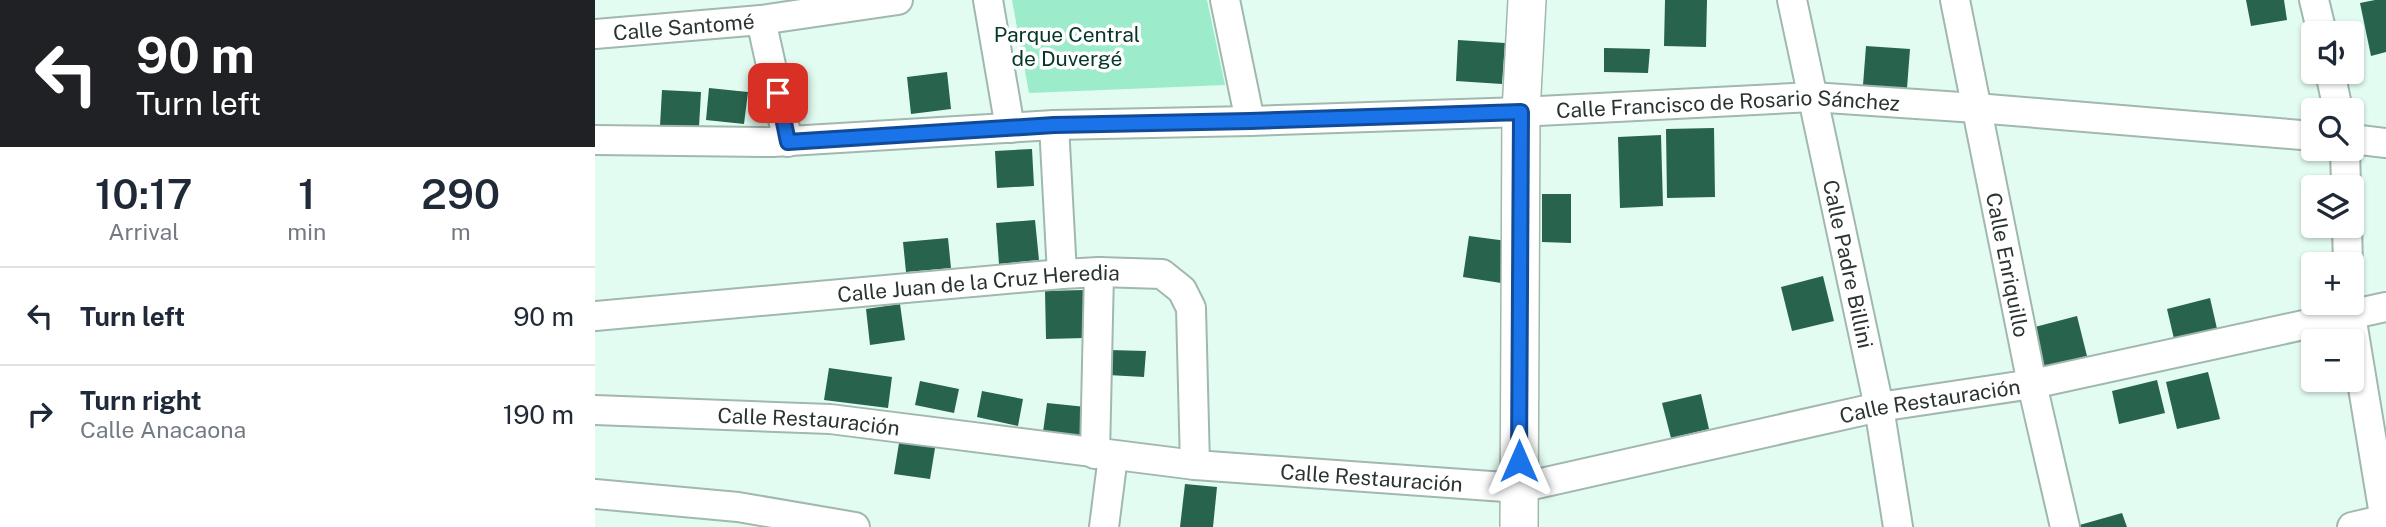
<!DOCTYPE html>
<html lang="en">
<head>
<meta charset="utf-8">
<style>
  :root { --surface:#fff; --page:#f2f2f3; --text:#1f2937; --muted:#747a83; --line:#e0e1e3 }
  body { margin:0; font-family:"Public Sans",sans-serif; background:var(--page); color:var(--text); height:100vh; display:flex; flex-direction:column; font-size:26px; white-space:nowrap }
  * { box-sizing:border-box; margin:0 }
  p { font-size:23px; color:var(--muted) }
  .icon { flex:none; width:38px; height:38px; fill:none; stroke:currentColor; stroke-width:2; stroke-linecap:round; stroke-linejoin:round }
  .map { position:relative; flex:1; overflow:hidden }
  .side { display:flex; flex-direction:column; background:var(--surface); width:595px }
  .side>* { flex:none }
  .banner { background:#202124; color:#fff; overflow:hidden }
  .fabs { position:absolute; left:1706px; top:21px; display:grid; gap:14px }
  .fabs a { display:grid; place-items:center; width:63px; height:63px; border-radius:7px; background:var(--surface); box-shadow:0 2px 5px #0004; font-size:35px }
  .pin { position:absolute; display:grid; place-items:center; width:60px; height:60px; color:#fff; margin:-30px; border-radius:14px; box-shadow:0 4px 10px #0006 }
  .me { position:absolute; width:77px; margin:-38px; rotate:0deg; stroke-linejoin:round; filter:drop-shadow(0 0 5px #0008) }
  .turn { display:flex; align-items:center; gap:24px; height:147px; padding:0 21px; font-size:32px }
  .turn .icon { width:91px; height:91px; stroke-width:2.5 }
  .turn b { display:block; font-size:49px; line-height:60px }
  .eta { display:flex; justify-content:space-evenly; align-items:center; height:119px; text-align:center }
  .eta b { font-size:42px; font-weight:600; line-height:49px }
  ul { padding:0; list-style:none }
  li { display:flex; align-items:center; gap:21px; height:98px; padding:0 21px; border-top:2px solid var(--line) }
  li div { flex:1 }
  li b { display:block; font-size:26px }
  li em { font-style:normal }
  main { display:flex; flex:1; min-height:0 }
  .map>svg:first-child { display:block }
  .green { fill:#9cebca }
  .building { fill:#28634d }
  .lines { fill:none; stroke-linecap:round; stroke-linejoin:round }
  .minor-casing { stroke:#a1b8ae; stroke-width:32 }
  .major-casing { stroke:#a1b8ae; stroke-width:40 }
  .minor { stroke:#fff; stroke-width:28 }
  .major { stroke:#fff; stroke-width:37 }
  .route-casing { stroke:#114b97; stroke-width:18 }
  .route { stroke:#1a73e8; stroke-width:12 }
  .labels { text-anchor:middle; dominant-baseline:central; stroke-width:7; stroke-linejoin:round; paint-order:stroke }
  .street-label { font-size:21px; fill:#2b3430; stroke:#fff }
  .park-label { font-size:21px; fill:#043728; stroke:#fff }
</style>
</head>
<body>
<main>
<section class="side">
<div class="banner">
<div class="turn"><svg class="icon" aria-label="left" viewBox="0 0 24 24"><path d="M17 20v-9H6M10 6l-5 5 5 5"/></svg><div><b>90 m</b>Turn left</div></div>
</div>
<div class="eta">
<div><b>10:17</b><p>Arrival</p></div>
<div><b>1</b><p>min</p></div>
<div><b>290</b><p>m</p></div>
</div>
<ul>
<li><svg class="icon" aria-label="left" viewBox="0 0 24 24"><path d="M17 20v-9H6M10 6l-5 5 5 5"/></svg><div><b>Turn left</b></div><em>90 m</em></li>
<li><svg class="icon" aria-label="right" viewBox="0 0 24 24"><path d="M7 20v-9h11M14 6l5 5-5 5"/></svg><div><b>Turn right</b><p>Calle Anacaona</p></div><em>190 m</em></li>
</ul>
</section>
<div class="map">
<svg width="1791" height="527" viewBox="0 0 1791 527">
  <rect width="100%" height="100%" fill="#e3fcf1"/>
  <path class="green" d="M417,0H612L630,85L434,93Z"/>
  <path class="building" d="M1070,0H1112L1111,47L1069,46Z
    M1651,0H1689L1692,20L1656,26Z
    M1780,0H1791V52L1776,56L1765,3Z
    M863,40L910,43L907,84L861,81Z
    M1271,46L1315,49L1311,101L1267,98Z
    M1009,48L1055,49L1053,73L1009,72Z
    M352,72L356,109L316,114L312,77Z
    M114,88L153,92L149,124L111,120Z
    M67,90L106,92L104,127L65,126Z
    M1119,128L1120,197L1072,198L1071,129Z
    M1066,135L1068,206L1025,208L1023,137Z
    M437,149L439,186L402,188L400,151Z
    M947,194H976V243L947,242Z
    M440,220L444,260L404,264L401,223Z
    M874,236L912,241L906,283L868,277Z
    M353,238L356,268L311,272L308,242Z
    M1228,276L1239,321L1197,331L1186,287Z
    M489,290L490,338L451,339L450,291Z
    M1615,298L1623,333L1580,343L1572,309Z
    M305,304L310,340L275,345L271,309Z
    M1482,316L1492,356L1446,368L1436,328Z
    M514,350L551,351L549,377L513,375Z
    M234,368L297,377L293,408L229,400Z
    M1613,372L1625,419L1582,429L1571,382Z
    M1562,380L1570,413L1524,424L1517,391Z
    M325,381L364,389L359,413L320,405Z
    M387,391L428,399L423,426L382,417Z
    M1106,394L1114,429L1076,438L1067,403Z
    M452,403L491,407L487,436L448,432Z
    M305,437L341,442L335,479L299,474Z
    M590,484L622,487L618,527H585Z
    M1527,513L1532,527H1481V526Z"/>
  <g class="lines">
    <g class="minor-casing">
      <g id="minor">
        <path d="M393,0L415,128"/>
        <path d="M630,0L655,121"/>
        <path id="s1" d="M1197,0L1284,407L1303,527"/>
        <path id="s2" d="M1360,0L1437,384L1470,527"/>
        <path d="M1719,0L1727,33"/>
        <path d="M166,20L193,142"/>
        <path id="s3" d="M0,34L166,20L303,0"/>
        <path d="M1735,72L1743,110"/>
        <path d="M459,125L467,274"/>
        <path d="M1757,139L1791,143"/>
        <path id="s4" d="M0,140L178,142L459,125L655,121L926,112L1217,97L1381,108L1718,136"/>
        <path d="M1750,149L1751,187"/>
        <path d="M1752,226L1753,264"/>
        <path d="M1754,303L1791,527"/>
        <path id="s5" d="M0,316L467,274L504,272L567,274L587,290L596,308L600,465"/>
        <path id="s6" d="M0,410L235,419L600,465L924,488L1284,407L1437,384L1791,307"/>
        <path d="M500,454L504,272"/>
        <path d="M0,494L143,507L260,527"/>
        <path d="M509,527L518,456"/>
        <path d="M1757,527L1791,519"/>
      </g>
    </g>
    <g class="major-casing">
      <path id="major" d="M924,527L926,112L932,0"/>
    </g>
    <use href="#minor" class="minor"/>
    <use href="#major" class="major"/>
  </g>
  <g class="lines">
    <g class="route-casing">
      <path id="route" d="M183,93L193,142L459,125L655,121L926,112L924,461"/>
    </g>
    <use href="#route" class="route"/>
  </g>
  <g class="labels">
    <g class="street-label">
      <text stroke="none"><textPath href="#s3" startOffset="89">Calle Santomé</textPath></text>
      <text stroke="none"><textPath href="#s4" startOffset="1134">Calle Francisco de Rosario Sánchez</textPath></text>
      <text stroke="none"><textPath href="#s1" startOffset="270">Calle Padre Billini</textPath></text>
      <text stroke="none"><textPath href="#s2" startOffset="270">Calle Enriquillo</textPath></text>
      <text stroke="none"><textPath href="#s5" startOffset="385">Calle Juan de la Cruz Heredia</textPath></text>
      <text stroke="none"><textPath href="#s6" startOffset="1348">Calle Restauración</textPath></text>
      <text stroke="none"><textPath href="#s6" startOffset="214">Calle Restauración</textPath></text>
      <text stroke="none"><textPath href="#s6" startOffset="780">Calle Restauración</textPath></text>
    </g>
    <g class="park-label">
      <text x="472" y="34">Parque Central<tspan x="472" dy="24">de Duvergé</tspan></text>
    </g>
  </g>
</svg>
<div class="fabs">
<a><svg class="icon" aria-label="sound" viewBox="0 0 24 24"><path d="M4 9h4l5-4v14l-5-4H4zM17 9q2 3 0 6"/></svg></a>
<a><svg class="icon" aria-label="search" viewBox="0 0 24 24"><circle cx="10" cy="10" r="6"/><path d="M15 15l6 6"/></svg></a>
<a><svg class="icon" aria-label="layers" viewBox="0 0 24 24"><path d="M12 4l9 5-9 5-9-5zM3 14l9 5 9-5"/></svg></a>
<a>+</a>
<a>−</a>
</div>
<div class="pin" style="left:183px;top:93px;background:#d93025"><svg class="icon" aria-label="arrive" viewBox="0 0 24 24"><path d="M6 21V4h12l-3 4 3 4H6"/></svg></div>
<svg class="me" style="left:924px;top:461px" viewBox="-20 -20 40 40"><path d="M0-17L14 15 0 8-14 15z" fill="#1a73e8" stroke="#fff" stroke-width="4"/></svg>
</div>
</main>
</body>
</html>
